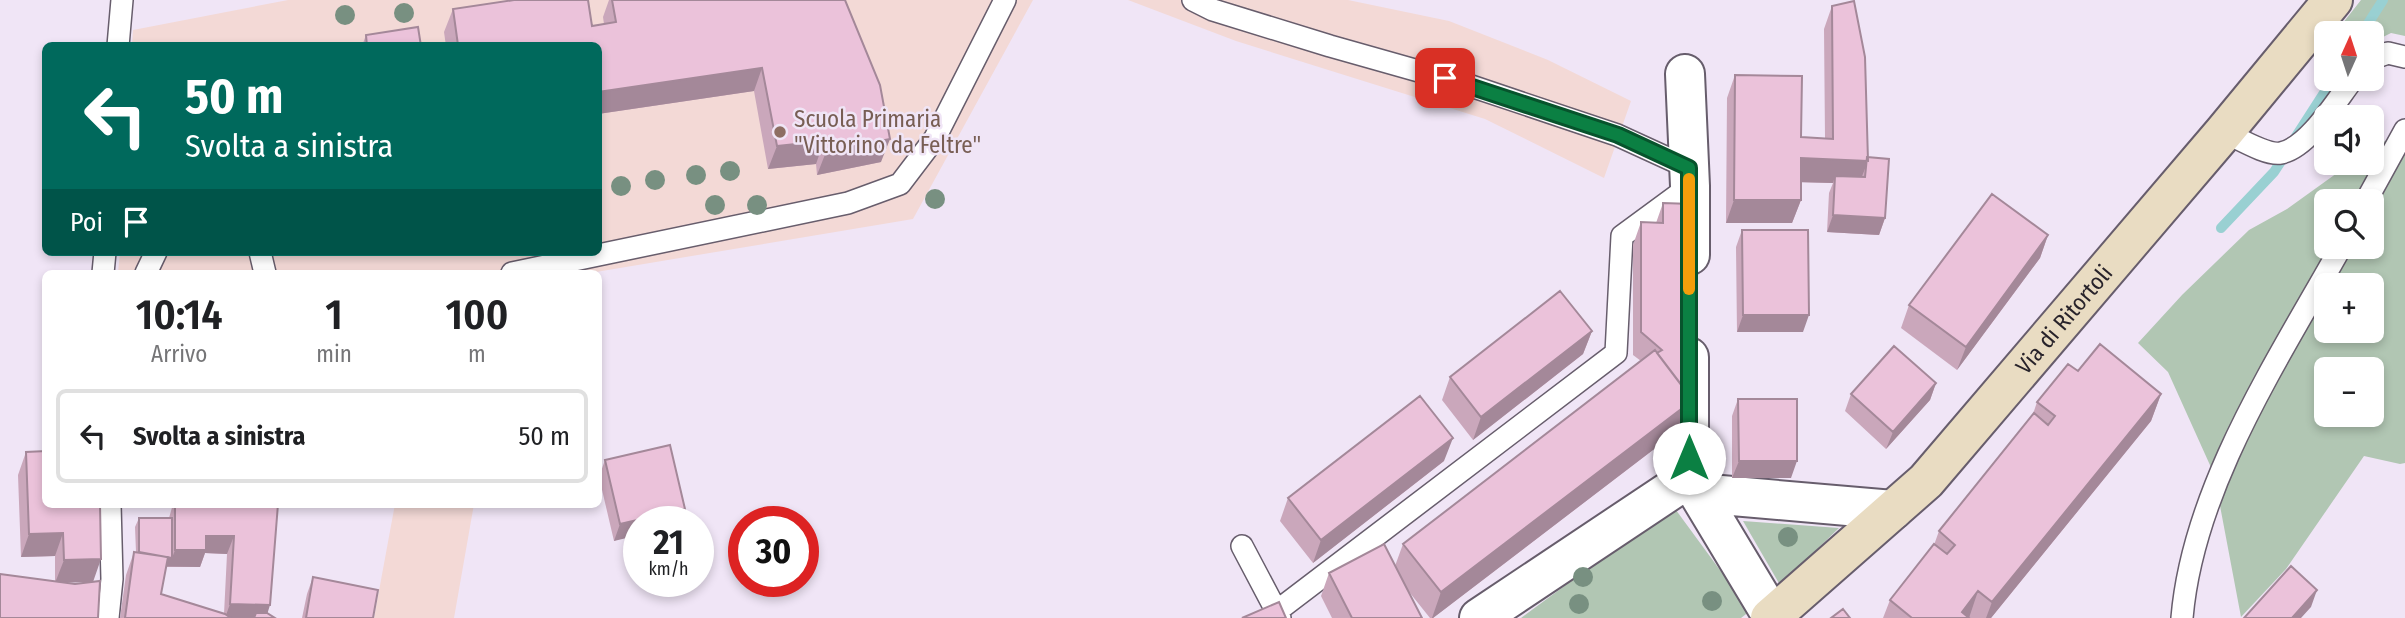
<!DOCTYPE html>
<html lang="it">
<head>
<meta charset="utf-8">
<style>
  :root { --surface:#fff; --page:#f6f6f6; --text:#202124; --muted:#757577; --line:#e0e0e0 }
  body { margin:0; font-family:"Fira Sans Condensed",sans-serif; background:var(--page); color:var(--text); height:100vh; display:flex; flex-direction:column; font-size:26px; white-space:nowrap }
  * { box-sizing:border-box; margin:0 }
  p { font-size:23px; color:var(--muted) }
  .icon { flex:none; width:38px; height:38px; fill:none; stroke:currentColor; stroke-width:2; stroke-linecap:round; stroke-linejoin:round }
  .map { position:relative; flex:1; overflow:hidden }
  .details { position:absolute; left:42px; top:270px; width:560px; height:238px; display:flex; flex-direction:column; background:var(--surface); border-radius:10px; box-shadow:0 4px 10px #0003 }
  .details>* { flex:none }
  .guide { position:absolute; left:42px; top:42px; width:560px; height:214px; border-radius:10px; box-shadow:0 4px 10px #0003; background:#00695c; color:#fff; overflow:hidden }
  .needle { width:46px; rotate:3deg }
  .tools { position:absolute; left:2314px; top:21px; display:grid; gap:14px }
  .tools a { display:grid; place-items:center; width:70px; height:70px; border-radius:10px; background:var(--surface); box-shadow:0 4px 10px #0003; font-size:35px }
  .speed { position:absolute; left:623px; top:506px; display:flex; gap:14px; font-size:35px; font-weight:700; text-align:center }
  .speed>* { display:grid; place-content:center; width:91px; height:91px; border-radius:50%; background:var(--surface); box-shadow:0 4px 10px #0003; line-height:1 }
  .speed small { font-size:18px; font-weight:400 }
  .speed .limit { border:10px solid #d22; background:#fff; color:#111 }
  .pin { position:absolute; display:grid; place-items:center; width:60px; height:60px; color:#fff; margin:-30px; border-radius:14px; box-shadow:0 4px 10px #0006 }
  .me { position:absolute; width:77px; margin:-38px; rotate:0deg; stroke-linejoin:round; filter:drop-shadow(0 0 5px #0008) }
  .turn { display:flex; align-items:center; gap:24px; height:147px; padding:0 28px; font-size:32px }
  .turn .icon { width:91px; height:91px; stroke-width:2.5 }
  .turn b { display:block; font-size:49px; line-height:60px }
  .then { display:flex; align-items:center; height:66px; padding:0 28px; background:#0003; gap:14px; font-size:26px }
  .eta { display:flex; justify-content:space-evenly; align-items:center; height:119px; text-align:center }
  .eta b { font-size:42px; font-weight:600; line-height:49px }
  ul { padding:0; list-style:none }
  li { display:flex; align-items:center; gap:21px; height:94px; margin:0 14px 10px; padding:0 14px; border:4px solid var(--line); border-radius:10px }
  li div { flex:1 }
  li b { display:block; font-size:26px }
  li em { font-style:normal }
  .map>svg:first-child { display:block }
  .education { fill:#f3d9d6 }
  .green { fill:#b1c6b3; fill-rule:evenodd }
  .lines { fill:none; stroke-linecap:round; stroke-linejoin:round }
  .stream { stroke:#99d0d2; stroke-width:10 }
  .lane-casing { stroke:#675d6c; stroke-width:24 }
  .street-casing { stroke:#675d6c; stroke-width:42 }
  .secondary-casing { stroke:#675d6c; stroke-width:42 }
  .lane { stroke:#fff; stroke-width:21 }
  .street { stroke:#fff; stroke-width:38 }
  .secondary { stroke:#e9dcc2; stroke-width:38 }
  .tree { fill:#789081 }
  .wall { fill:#caa7bb; fill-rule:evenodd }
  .shaded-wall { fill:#a48899 }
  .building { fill:#ebc2da; stroke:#a48899; stroke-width:2 }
  .route-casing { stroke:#07532c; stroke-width:18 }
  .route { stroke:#0b8043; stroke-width:12 }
  .slow { stroke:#f59e0b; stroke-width:12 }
  .education-dot { fill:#8d6e63; stroke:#f0e5f6; stroke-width:2.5 }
  .labels { text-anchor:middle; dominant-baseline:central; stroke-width:5; stroke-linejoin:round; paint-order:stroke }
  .education-label { font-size:23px; fill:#785e54; stroke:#f0e5f6; text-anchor:start }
  .street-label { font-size:23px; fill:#28232a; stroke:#f0e5f6 }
</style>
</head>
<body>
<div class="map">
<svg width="2405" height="618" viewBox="0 0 2405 618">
  <rect width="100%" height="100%" fill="#f0e5f6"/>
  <path class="education" d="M288,0H1033L913,219L590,273H118L120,252H598V46L132,45L133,30Z
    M1128,0H1348L1449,21L1548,60L1631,101L1604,178L1485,119L1236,41Z
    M395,504H474L454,618H374Z"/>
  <path class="green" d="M2361,0H2405V36L2391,33L2371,43V33H2335Z
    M2405,128V463L2400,464L2364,456L2286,569L2241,617L2214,474L2168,372L2138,343L2182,295L2249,230L2287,209L2351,163H2371V150ZM2326,201H2371V247H2326ZM2326,285H2371V331H2326ZM2326,369H2371V415H2326Z
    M1673,506L1750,611L1741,618H1521Z
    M1743,521L1839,528L1780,585Z"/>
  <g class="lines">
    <path class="stream" d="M2362,33L2383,0
      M2295,138L2333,79
      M2221,228L2274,172L2287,152"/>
    <g class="lane-casing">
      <path id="lane" d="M1193,0L1213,10L1330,46L1468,85L1617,135L1689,168
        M118,46L122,0
        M2371,59L2388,53L2405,57
        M2224,132C2238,138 2267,156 2281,153C2309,147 2336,101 2353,79
        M2366,201L2405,130
        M260,252L265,273
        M103,273L105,252
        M146,273L156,252
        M512,273L848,203L900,184L935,138L1005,0
        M1242,546L1280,618
        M1277,611L1616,353L1622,236L1690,186
        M108,618L112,579L110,504
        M2182,618C2193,487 2278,360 2341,247"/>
    </g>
    <g class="street-casing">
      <path id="street" d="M1685,74L1690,186V255
        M1689,478V357
        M1698,493L1893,510
        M1479,618L1689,478L1772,616"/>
    </g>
    <g class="secondary-casing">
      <g id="secondary">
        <path id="s1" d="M1770,618L1926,481L2224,132L2333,0"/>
      </g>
    </g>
    <use href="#lane" class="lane"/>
    <use href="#street" class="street"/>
    <use href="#secondary" class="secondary"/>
  </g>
  <g class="tree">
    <circle cx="404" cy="13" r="10"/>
    <circle cx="345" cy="15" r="10"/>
    <circle cx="730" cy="171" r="10"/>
    <circle cx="696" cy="175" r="10"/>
    <circle cx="655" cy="180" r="10"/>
    <circle cx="621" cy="186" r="10"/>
    <circle cx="935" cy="199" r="10"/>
    <circle cx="715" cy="205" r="10"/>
    <circle cx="757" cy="205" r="10"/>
    <circle cx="1788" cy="537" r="10"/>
    <circle cx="1583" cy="577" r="10"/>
    <circle cx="1712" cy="601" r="10"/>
    <circle cx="1579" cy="604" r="10"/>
  </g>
  <path class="wall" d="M609,0H845L881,162L817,175L816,164L768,169L754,91L598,114V46H446L444,32L453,9L592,26L604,24L603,17Z
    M1832,6L1867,157L1885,218L1879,235L1827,232L1829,193L1833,183L1801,182V200L1792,223H1726L1727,98L1735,75L1801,137L1825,138L1824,29Z
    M366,35L421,46H362Z
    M1663,203L1691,398L1693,400L1683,427L1433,618H1430L1406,588L1422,618H1332L1321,596L1329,573L1395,566L1403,544L1641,361L1633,355V245L1641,222L1656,223Z
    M1742,230L1803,332H1737L1736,247Z
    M2048,235L2040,258L1957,370L1901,328L1909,305Z
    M1592,331L1583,354L1473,440L1442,400L1450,377Z
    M2078,371L2161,394L2151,421L1991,618H1883L1890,600L1934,545L1939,531L2032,417L2037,402Z
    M1936,383L1930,400L1886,449L1845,411L1851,394Z
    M1738,399L1791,478H1732V416Z
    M26,452L100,504L67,583L98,618L55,581V556L21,557L18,475Z
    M605,460L685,509L614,541L599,477Z
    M1444,461L1313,563L1280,521L1288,498Z
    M173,504H278L267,613L275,618H120L126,575L134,552H136L135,527L139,518H169ZM205,553L227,554L224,614L161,594L166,567H200Z
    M313,577L373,618H302L307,594Z"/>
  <path class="shaded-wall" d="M762,68L754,91L598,114V92Z
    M890,139L881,162L817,175L826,152Z
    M824,141L816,164L768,169L777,146Z
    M1801,158L1868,161L1859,184L1835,176L1833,183L1792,182Z
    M1734,200H1801L1792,223H1726Z
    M1833,215L1885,218L1879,235L1827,232Z
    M2048,235L2040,258L1957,370L1966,347Z
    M1743,315H1809L1803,332H1737Z
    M1592,331L1583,354L1473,440L1481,417Z
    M1936,383L1930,400L1886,449L1893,432Z
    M2161,394L2151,421L1991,618H1986L1992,602Z
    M1693,400L1683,427L1433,618H1432L1441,592Z
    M1453,438L1444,461L1313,563L1321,540Z
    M1739,461H1797L1791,478H1732Z
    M685,509L680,522H639V535L614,541L620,524Z
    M63,533L55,556L21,557L29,534Z
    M206,536H234L227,554L205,553L200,567L136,566L139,557L172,558L175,550Z
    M101,559L93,582L55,583L64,560Z
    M2317,590L2311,607L2301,618H2292Z
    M1978,591L1969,618L1962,612Z
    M230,604L270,605L266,618H225Z"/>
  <path class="building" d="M514,0H588L592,26L616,22L612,0H845L880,85L890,139L826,152L824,141L777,146L762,68L598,92V46H454L458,45L453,9Z
    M1854,1L1865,57L1868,161L1801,158V200H1734L1735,75L1802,76L1801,137L1833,139L1832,6Z
    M418,27L421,46H367L366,35Z
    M1867,157L1889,159L1885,218L1833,215L1835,176L1865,177Z
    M1992,194L2048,235L1966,347L1909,305Z
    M1663,203L1691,204V398L1657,353L1662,350L1641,332V222L1663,223Z
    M1742,230H1808L1809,315H1743Z
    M1560,291L1592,331L1481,417L1450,377Z
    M2100,344L2161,394L1992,602L1978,591L1962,612L1969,618H1912L1890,600L1934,544L1947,554L1955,545L1939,531L2034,413L2048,425L2055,416L2037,402L2068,364L2078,371Z
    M1894,346L1936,383L1893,432L1851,394Z
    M1655,350L1693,400L1441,592L1403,544Z
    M1420,396L1453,438L1321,540L1288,498Z
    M1738,399H1797V461H1739Z
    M670,445L685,509L620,524L605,460Z
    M46,451V504H100L101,559L64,560L63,533L29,534L26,452Z
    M175,504H278L270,605L230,604L234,536H206V550H175Z
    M139,518H172V558L139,552Z
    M1384,544L1422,618H1352L1329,573Z
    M134,552L168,557L161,594L225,614L231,618H125Z
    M2291,566L2317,590L2292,618H2244Z
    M0,574L75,584L100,581L98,618H0Z
    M313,577L378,590L373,618H306Z
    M1279,602L1286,618H1242Z
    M1843,609L1850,618H1831Z
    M256,613H267L275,618H254Z"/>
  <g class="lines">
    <g class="route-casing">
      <path id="route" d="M1445,78L1618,135L1689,168V458"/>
    </g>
    <use href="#route" class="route"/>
    <path class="slow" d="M1689,289V179"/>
  </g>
  <circle class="education-dot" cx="780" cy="132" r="7"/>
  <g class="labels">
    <g class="education-label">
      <text x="794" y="119">Scuola Primaria<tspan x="794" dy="26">"Vittorino da Feltre"</tspan></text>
    </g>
    <g class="street-label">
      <text stroke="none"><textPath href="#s1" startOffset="420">Via di Ritortoli</textPath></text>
    </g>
  </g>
</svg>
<div class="tools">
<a><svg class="needle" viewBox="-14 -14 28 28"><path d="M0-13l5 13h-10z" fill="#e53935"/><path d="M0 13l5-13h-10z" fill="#757577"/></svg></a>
<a><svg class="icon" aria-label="sound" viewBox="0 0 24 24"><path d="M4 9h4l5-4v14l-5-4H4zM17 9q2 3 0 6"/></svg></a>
<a><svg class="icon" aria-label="search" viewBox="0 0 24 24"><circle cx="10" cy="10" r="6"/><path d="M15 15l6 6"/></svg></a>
<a>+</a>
<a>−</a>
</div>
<div class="speed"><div>21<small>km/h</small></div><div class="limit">30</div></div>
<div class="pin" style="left:1445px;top:78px;background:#d93025"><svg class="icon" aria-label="arrive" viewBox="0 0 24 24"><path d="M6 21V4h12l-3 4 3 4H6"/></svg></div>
<svg class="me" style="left:1689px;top:458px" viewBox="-20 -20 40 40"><circle r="19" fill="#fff"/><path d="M0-13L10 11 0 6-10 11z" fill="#0b8043"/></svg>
<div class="guide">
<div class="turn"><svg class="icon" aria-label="left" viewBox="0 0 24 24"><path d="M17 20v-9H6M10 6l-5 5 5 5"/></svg><div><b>50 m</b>Svolta a sinistra</div></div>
<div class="then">Poi<svg class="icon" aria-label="arrive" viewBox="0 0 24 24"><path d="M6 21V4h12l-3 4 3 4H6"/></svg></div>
</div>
<section class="details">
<div class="eta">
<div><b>10:14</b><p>Arrivo</p></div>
<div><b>1</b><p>min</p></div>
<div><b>100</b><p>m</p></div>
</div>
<ul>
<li><svg class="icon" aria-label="left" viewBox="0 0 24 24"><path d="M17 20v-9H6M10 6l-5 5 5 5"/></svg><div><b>Svolta a sinistra</b></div><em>50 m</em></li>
</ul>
</section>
</div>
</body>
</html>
